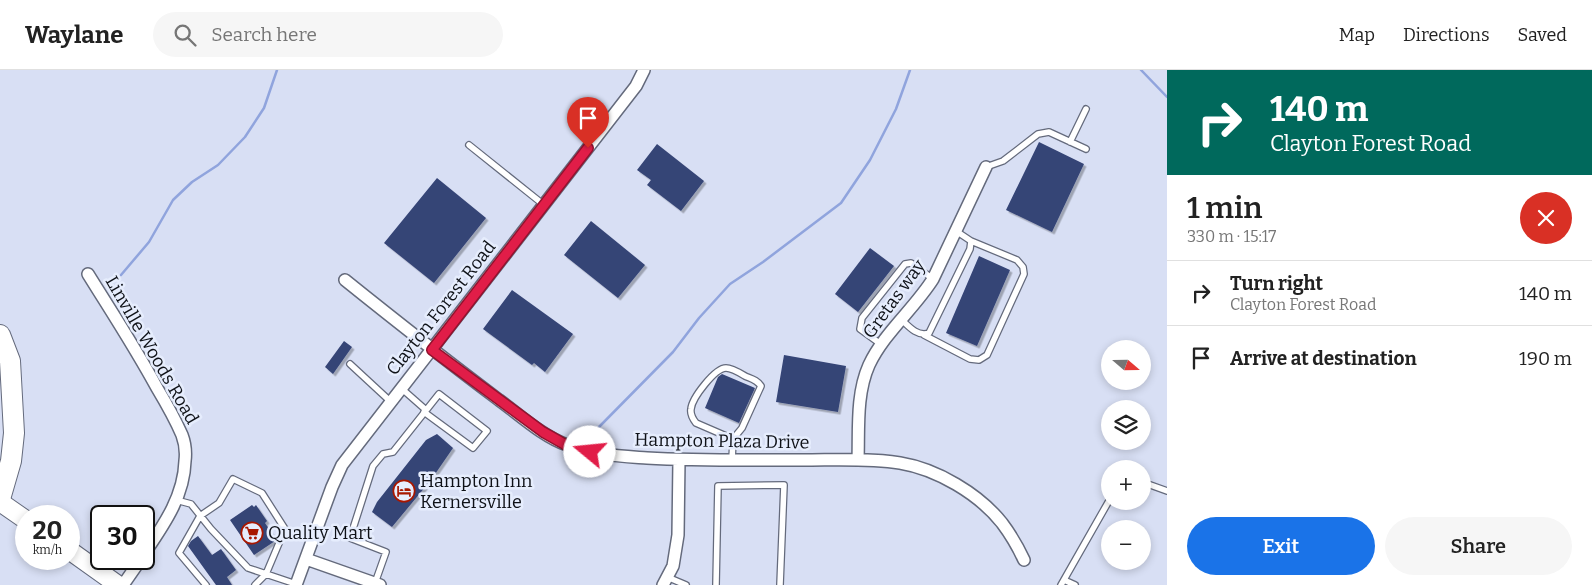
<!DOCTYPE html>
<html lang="en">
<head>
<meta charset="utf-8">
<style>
  :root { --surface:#fff; --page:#f6f6f6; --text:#222; --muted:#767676; --line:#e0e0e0; --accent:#1a73e8 }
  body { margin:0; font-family:Bitter,serif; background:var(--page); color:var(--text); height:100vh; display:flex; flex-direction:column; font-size:19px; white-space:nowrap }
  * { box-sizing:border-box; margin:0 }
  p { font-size:16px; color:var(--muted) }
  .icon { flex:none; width:28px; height:28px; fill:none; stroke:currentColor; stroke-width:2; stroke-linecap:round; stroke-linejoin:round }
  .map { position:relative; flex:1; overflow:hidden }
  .panel { display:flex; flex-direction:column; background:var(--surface); width:425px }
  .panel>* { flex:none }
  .top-card { background:#00695c; color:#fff; overflow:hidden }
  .needle { width:32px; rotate:110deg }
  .tools { position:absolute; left:1101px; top:270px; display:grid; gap:10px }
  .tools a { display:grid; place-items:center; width:50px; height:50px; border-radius:50%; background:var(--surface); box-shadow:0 2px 8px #0003; font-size:25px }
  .speed { position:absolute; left:15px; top:435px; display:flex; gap:10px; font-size:25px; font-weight:700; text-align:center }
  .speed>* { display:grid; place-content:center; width:65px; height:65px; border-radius:50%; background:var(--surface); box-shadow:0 2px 8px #0003; line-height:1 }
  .speed small { font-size:12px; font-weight:400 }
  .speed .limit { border:2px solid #111; border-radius:8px; background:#fff; color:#111 }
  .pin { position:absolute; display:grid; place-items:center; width:42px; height:42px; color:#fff; margin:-51px -21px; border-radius:50% 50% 50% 0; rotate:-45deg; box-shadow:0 0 5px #0007 }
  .pin .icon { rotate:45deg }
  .me { position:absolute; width:55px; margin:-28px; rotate:287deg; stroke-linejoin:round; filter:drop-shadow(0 0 4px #0008) }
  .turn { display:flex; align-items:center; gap:18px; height:105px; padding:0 20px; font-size:22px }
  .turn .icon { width:65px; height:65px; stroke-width:2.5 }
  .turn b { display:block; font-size:35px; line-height:42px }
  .round { display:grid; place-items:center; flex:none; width:52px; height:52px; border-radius:26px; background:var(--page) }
  .headline { display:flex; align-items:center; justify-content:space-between; height:85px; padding:0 20px }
  h1 { font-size:30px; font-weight:600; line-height:38px }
  .cta { display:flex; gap:10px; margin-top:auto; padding:10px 20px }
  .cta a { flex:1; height:58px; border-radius:30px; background:var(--accent); color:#fff; font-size:20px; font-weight:600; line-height:58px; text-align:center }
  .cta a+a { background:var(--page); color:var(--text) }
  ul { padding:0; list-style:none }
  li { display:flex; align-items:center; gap:15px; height:65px; padding:0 20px; border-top:1px solid var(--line) }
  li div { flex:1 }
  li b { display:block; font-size:19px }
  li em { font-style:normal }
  header { display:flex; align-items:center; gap:30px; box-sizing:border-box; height:70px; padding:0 25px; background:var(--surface); border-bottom:1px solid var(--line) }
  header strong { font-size:24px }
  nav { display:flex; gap:28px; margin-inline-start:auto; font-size:18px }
  .search { width:350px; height:45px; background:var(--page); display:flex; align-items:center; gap:12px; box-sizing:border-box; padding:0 18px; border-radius:28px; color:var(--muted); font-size:19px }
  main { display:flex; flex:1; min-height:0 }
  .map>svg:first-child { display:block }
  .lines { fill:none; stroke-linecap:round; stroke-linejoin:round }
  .stream { stroke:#90a4dd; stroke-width:2.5 }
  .building { fill:#354476; filter:url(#shadow) }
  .lane-casing { stroke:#646a7c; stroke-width:8 }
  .street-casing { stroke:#646a7c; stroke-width:14 }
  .primary-casing { stroke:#646a7c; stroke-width:20 }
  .highway-casing { stroke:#646a7c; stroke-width:22 }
  .lane { stroke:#fff; stroke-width:5.5 }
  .street { stroke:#fff; stroke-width:11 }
  .primary { stroke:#fff; stroke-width:18 }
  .highway { stroke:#fff; stroke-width:20 }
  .route-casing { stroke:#92132f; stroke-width:12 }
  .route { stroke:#e11d48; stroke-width:9 }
  .labels { text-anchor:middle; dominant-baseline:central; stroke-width:5; stroke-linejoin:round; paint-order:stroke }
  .street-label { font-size:18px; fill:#0e1117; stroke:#e6edfd }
  .poi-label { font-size:18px; fill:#0e1117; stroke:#e6edfd; text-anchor:start }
</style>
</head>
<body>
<header>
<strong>Waylane</strong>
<div class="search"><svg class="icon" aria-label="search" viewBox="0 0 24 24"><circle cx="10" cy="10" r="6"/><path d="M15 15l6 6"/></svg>Search here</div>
<nav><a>Map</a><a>Directions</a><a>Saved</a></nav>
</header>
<main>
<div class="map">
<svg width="1167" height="515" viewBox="0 0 1167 515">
  <defs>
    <filter id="shadow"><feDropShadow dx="2.5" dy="2.5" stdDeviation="0" flood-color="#0004"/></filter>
  </defs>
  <rect width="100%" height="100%" fill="#d8dff4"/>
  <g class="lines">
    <path class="stream" d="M1141,0L1167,27
      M121,205L149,172L173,130L192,112L218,95L245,67L264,38L277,0
      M597,359L673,282L699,248L730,214L763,192L841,133L870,90L896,39L910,0"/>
  </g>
  <path class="building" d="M1039,72L1084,94L1052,162L1006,140Z
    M657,74L704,111L681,141L647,115L651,110L637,100Z
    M437,108L486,148L434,213L384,173Z
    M591,151L645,195L618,228L564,185Z
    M870,178L894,196L858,242L835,224Z
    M979,186L1010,200L977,276L946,263Z
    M512,220L573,264L545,302L534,293L532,295L483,259Z
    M344,271L352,277L333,304L325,297Z
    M784,285L846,296L838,342L776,332Z
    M722,304L755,318L739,353L705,338L718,307Z
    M437,364L453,378L431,410L392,457L372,442L377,432L426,370Z
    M252,435L254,437L256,435L267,451L265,453L276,469L275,471L254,485L230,450Z
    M198,466L212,485L221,479L236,500L227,507L232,515H216L188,476L191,471Z"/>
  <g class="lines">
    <g class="lane-casing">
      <path id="lane" d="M1070,72L1086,39
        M469,75L544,135
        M986,97L1003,91L1038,64L1049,62L1086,79
        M902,250C909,257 918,267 929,263L970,179L971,171L956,161
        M924,265L970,289L979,290L987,285L1024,204L1023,197L1017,190L971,171
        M882,275L860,259L862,248L905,194L911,193L933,209
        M350,294L390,331
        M401,318L426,340
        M732,390L733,369L742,358L761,316C757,310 752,309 745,306C740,303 732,298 726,298C715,298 692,328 691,339C690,344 693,349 696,353L733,369
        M1142,412L1167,421
        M176,430L191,434L211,459L248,498L296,514
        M667,507L686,515
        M1064,510L1075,515
        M375,513L386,482L350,468L373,396L383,384L393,382L439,324L487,361L473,378L424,342
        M206,515L179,483L200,446L219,433L233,409L262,423L285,459L266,504L255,515
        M716,515L718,416L784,415L780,515
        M1061,515L1110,429"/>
    </g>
    <g class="street-casing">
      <path id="street" d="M88,204C111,241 136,279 157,318C166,333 175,349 182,365C185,373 186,383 185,391C184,427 163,456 144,484
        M345,210C396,251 447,291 499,330C520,345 542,366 567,375C593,385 620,386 647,388C699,391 751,390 803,390C835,390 868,388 900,393C937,399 979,424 1002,453C1011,465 1018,477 1024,490
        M858,390C859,359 856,324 869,295C884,263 914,239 933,209L986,97
        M306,489L380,515
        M123,515L141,489
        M296,515L332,417L342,395L636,16L644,0
        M663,515L673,496L678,465L679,390"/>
    </g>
    <g class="primary-casing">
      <path id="primary" d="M0,432L26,450
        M69,480L118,515"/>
    </g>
    <g class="highway-casing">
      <path id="highway" d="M0,265L10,291L14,363L11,391L0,429"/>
    </g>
    <use href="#lane" class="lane"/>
    <use href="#street" class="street"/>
    <use href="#primary" class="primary"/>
    <use href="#highway" class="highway"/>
  </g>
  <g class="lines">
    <g class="route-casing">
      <path id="route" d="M588,78L432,280L543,362L566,375L590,382"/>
    </g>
    <use href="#route" class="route"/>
  </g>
  <defs>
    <g id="hotel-ring" transform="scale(1.125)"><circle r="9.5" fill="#e6edfd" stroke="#a81700" stroke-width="1.5"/><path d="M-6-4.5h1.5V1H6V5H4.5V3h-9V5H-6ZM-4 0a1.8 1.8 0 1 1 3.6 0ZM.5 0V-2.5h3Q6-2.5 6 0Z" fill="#a81700"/></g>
    <g id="supermarket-ring" transform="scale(1.125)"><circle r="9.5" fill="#e6edfd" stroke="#a81700" stroke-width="1.5"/><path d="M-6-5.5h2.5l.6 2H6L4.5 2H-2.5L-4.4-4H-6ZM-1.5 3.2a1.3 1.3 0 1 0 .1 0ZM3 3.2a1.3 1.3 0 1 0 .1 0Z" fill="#a81700"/></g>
  </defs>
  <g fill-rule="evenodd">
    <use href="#hotel-ring" x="404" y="421"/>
    <use href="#supermarket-ring" x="252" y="463"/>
  </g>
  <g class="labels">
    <g class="street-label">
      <text transform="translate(894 229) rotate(-54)">Gretas way</text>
      <text transform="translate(441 238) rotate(-52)">Clayton Forest Road</text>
      <text transform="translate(152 280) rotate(60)">Linville Woods Road</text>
      <text transform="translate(722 371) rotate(1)">Hampton Plaza Drive</text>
    </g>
    <g class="poi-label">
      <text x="420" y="411">Hampton Inn<tspan x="420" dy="21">Kernersville</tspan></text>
      <text x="268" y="463">Quality Mart</text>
    </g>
  </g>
</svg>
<div class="tools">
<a><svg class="needle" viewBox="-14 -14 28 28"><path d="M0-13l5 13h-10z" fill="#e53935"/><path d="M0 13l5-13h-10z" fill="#767676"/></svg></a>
<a><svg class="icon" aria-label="layers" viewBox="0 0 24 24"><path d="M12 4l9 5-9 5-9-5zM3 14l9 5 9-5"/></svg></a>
<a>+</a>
<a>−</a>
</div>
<div class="speed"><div>20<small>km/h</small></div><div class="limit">30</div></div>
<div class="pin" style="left:588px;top:78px;background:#d93025"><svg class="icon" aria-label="arrive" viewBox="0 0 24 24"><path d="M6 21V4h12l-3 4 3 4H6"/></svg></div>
<svg class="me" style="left:590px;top:382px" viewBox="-20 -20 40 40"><circle r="19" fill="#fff"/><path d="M0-13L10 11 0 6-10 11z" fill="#e11d48"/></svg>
</div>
<section class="panel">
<div class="top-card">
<div class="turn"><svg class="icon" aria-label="right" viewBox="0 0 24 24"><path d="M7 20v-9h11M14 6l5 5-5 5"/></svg><div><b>140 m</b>Clayton Forest Road</div></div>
</div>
<div class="headline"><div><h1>1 min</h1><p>330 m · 15:17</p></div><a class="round" style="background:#d93025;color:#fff"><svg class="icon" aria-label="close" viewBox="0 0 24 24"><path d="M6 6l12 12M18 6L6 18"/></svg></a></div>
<ul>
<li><svg class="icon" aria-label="right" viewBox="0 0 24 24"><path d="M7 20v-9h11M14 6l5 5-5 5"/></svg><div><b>Turn right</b><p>Clayton Forest Road</p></div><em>140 m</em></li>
<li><svg class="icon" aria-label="arrive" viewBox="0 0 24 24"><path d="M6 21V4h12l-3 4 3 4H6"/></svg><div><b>Arrive at destination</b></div><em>190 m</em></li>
</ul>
<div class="cta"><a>Exit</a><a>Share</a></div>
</section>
</main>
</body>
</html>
